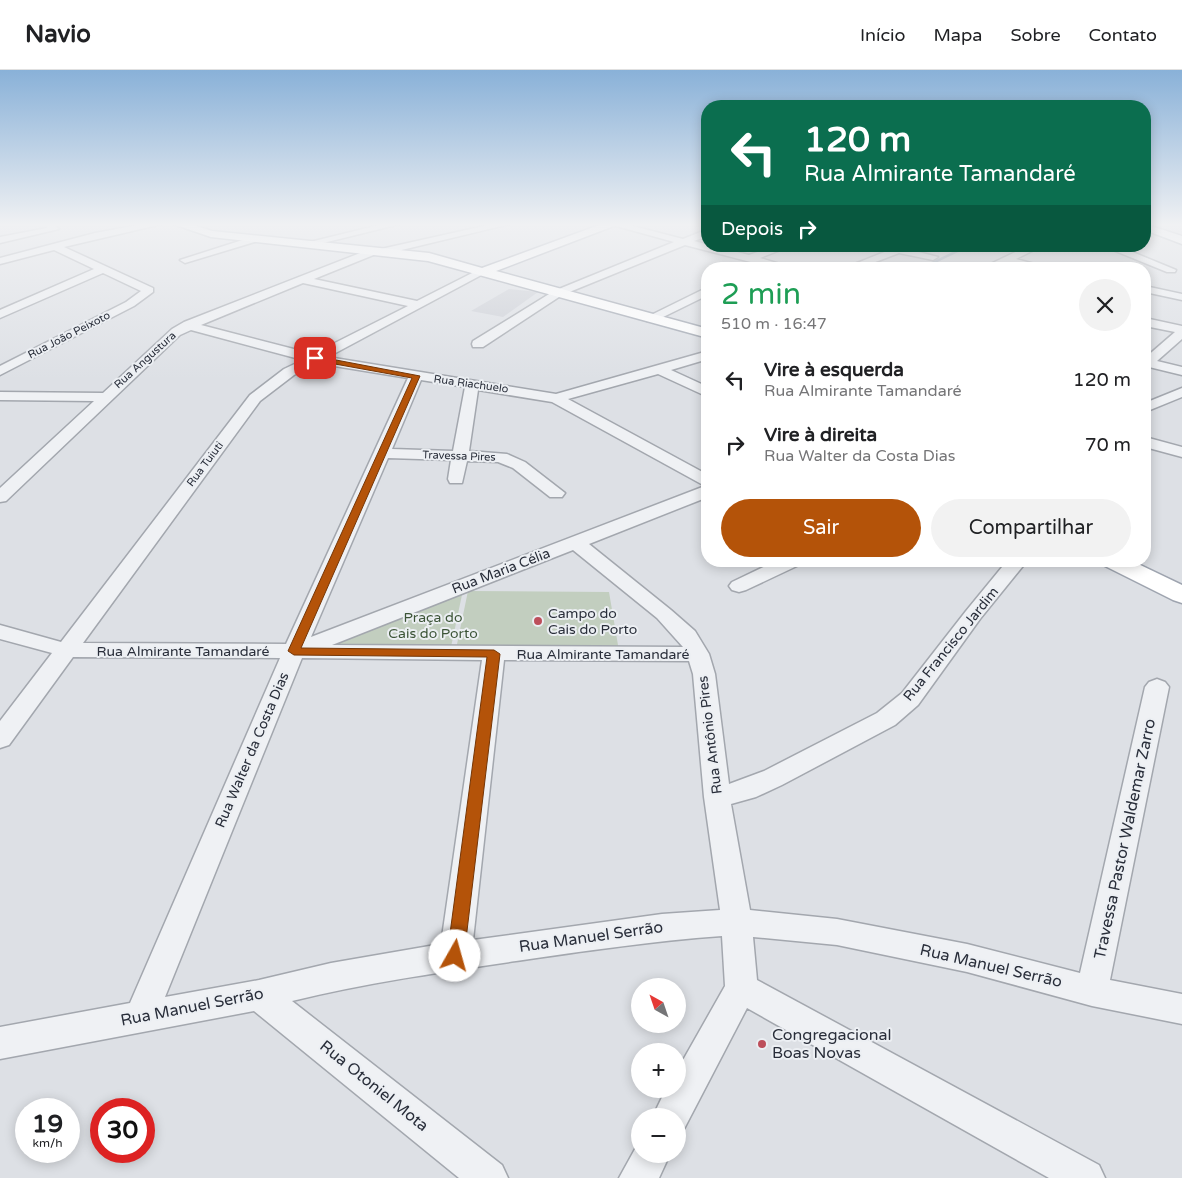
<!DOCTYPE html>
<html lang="pt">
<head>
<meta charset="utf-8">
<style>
  :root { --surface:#fff; --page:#f2f2f2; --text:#202124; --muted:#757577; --line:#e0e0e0; --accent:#b45309 }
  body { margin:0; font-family:"Varela Round",sans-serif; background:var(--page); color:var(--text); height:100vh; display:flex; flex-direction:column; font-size:19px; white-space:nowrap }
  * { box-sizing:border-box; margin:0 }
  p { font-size:16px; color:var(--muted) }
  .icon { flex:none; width:28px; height:28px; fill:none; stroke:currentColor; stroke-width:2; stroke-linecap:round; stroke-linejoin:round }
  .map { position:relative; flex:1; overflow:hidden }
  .drawer { position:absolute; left:701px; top:192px; width:450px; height:305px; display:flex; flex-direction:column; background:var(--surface); border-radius:20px; box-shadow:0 2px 12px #0003 }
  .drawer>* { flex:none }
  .hud { position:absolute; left:701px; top:30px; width:450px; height:152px; border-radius:20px; box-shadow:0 2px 12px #0003; background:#0b6e4f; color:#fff; overflow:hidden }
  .needle { width:32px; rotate:320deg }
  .fabs { position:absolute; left:631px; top:908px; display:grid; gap:10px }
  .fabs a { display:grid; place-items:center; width:55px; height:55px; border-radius:50%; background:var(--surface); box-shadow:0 2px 12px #0003; font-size:25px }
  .speed { position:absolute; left:15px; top:1028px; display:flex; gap:10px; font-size:25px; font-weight:700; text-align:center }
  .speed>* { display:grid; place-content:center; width:65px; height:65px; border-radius:50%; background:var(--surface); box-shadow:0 2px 12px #0003; line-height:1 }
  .speed small { font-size:12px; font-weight:400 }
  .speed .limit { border:8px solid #d22; background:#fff; color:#111 }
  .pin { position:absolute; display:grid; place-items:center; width:42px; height:42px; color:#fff; margin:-21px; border-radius:10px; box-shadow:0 2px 8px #0006 }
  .me { position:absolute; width:55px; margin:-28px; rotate:7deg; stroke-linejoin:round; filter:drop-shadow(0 0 4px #0008) }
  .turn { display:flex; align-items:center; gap:18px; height:105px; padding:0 20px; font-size:22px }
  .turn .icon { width:65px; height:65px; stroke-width:2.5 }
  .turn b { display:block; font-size:35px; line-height:42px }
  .then { display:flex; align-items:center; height:48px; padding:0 20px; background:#0003; gap:10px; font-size:19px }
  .round { display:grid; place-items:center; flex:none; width:52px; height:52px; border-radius:26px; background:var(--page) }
  .head { display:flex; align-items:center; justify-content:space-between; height:85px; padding:0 20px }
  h1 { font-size:30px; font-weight:600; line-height:38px; color:#1e9e55 }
  .cta { display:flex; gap:10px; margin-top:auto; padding:10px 20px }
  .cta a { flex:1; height:58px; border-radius:30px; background:var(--accent); color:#fff; font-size:20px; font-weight:600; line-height:58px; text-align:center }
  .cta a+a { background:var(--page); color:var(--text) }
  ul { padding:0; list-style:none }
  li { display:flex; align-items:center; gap:15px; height:65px; padding:0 20px }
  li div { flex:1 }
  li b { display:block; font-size:19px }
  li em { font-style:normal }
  header { display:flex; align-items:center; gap:30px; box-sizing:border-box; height:70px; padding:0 25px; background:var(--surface); border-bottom:1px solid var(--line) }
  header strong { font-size:24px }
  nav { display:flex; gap:28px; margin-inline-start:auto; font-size:18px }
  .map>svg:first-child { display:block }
  .built { fill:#cccfd6 }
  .green { fill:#c2cebf }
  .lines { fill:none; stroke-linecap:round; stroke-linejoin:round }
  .stream { stroke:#9cadc1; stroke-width:2.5 }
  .minor-casing { stroke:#a3a7ae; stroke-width:3 }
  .major-casing { stroke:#9ea4af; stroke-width:3 }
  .minor { fill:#eff1f4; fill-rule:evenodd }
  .major { fill:#fff; fill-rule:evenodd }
  .route { fill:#b45309; stroke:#753606 }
  .poi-dot { fill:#bd4f5b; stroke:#eceff3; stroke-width:2 }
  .labels { text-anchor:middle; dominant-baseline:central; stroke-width:4; stroke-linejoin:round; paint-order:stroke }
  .far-street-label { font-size:11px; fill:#292e3a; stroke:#eceff3 }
  .street-label { font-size:14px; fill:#292e3a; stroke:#eceff3 }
  .poi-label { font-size:14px; fill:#292e3a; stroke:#eceff3; text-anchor:start }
  .park-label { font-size:14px; fill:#3c5437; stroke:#eceff3 }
  .near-street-label { font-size:16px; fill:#292e3a; stroke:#eceff3 }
  .near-poi-label { font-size:16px; fill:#292e3a; stroke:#eceff3; text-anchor:start }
</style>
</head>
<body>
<header>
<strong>Navio</strong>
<nav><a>Início</a><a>Mapa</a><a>Sobre</a><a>Contato</a></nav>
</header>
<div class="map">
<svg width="1182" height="1108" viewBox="0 0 1182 1108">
  <rect width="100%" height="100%" fill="#dde0e5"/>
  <path class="built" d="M509,219L538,222L503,247L471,241Z"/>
  <path class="green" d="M463,520L451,577L333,574Z
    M468,521L609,522L619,581L456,579Z"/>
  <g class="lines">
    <path class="stream" d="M920,199L968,176"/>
    <g class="minor-casing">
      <path id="minor" d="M47,154H53L59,159L0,173V167L47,158Z
        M143,154H162L64,177L153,218V222L134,236L0,305V296L126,232L141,221L103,203L0,248V240L94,199L54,180L0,194V188L95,163Z
        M383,154H400L307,177L302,174Z
        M493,154H510L385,184L381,182L314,209L417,231L478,200L482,199L487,202L328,287L556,324L708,281V289L671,300L708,317V327L658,304L568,329L708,405V427L589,474L671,540L695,561L709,584L715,604L729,714L764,701L877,643L902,623L966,541L1007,491H1027L980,549L918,635L895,655L782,715L756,727L731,734L750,840L837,849L967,874L1080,903L1145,617L1149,612L1157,609L1165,612L1169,617L1110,910L1182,924V954L1092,936L967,902L837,875L753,867L757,910L1099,1095L1105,1108H1049L747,938L684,1059L678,1061V1046H653L666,1019H678V999L725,916L722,866C653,871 585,881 516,891C441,902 366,913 292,931L502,1095L508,1108H459L254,941L0,989V957L130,933L280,588L73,587L9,675L0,678V651L52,583L0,569V555L61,572L250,325L284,299L303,290L191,260L180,265L6,431L0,432V418L94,331L0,330V322L103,323L172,259L184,252L373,178L381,179ZM303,213L408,236L313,284L201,255ZM316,293L408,308L286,574L83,573L260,331L294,305ZM421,310L465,317L453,381L392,379ZM478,320L552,332L705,416L311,567L388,388L451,390L448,409L450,413H462L467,391L498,392L513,398L550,427H562L565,423L525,392L507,384L469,381ZM573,480L657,548L683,577L332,575ZM302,588L482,590L441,874L331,893L259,910L165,927ZM504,590L689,591L693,604L704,727L720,840L662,844L473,870Z
        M609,154H625L683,169L708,159V166L694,171L749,185L775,176H790L760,188L796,199H778L685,175L562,225L483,277H473L472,274L473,271L554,221L674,172Z
        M255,166L260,169L258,171L185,193L180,190Z
        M880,176H895L938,187L933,190L899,183L857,199H842L887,181L881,179Z
        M1028,176H1042L1016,189L1053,199H1032L1007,193L994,199H980Z
        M1103,176H1118L1176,200L1175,202H1167Z
        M1145,216L1182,224V230L1145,222Z
        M708,217V225L655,251H647L645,248Z
        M1145,248L1182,256V269L1157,291L1182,297V305L1145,296V288L1175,262L1145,256Z
        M1182,318V327L1145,342V333Z
        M1145,367L1182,377V387L1145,377Z
        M776,491H801L799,495L746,520L739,522L732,520L729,516L732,512Z
        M640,1070V1084H670L659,1108H619Z"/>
    </g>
    <g class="major-casing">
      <path id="major" d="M173,154H191L212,161L429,183L482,198L602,154H619L496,201L708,259V268L428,191L211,167Z
        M1145,154L1182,166V174L1145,160Z
        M1101,491H1132L1182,515V533L1173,530L1105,496Z"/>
    </g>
    <use href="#minor" class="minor"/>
    <use href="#major" class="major"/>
  </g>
  <linearGradient id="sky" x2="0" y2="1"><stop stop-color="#89b1d8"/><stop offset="0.5" stop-color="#f0f1f3"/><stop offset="1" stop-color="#f0f1f3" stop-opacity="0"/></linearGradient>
  <rect width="1182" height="309" fill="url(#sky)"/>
  <path class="route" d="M315,286L420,306L301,578L494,580L500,584L464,886L461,891L455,893L449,891L447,886L487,587L294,585L288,581L412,308L313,290Z"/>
  <g class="poi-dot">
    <circle cx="538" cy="551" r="5"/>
    <circle cx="762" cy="974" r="5"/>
  </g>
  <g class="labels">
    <g class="far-street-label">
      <text transform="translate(69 265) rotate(-27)">Rua João Peixoto</text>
      <text transform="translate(145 290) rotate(-42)">Rua Angustura</text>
      <text transform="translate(471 314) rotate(8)">Rua Riachuelo</text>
      <text transform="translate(459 386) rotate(2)">Travessa Pires</text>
      <text transform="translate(205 394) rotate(-53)">Rua Tuiuti</text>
    </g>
    <g class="street-label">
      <text transform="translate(501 501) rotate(-21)">Rua Maria Célia</text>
      <text transform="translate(951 574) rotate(-51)">Rua Francisco Jardim</text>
      <text x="183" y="581">Rua Almirante Tamandaré</text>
      <text x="603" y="584">Rua Almirante Tamandaré</text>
      <text transform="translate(710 665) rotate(-97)">Rua Antônio Pires</text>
      <text transform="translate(252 680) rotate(-67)">Rua Walter da Costa Dias</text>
    </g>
    <g class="poi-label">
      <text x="548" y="543">Campo do<tspan x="548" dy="16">Cais do Porto</tspan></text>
    </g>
    <g class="park-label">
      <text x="433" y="547">Praça do<tspan x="433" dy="16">Cais do Porto</tspan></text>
    </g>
    <g class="near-street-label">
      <text transform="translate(1125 769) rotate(-78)">Travessa Pastor Waldemar Zarro</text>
      <text transform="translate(591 867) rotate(-8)">Rua Manuel Serrão</text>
      <text transform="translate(991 896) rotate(13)">Rua Manuel Serrão</text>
      <text transform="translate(192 937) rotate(-11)">Rua Manuel Serrão</text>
      <text transform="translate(374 1016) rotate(39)">Rua Otoniel Mota</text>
    </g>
    <g class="near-poi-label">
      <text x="772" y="965">Congregacional<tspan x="772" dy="18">Boas Novas</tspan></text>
    </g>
  </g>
</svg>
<div class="fabs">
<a><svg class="needle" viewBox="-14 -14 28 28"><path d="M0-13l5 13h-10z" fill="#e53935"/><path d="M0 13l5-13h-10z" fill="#757577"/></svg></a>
<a>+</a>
<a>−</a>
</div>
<div class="speed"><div>19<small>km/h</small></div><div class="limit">30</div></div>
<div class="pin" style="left:315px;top:288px;background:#d93025"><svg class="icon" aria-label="arrive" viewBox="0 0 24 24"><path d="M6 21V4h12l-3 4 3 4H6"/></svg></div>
<svg class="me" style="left:455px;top:886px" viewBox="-20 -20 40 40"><circle r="19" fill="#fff"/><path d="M0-13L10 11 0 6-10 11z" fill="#b45309"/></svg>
<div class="hud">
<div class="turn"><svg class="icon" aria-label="left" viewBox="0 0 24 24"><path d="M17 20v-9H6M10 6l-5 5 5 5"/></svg><div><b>120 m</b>Rua Almirante Tamandaré</div></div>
<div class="then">Depois<svg class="icon" aria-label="right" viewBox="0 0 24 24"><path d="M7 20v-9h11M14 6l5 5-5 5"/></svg></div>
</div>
<section class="drawer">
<div class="head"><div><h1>2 min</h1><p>510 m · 16:47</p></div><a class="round"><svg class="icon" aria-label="close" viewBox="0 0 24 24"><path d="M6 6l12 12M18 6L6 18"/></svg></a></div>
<ul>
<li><svg class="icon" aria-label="left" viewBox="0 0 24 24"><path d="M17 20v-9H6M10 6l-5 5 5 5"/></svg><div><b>Vire à esquerda</b><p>Rua Almirante Tamandaré</p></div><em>120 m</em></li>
<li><svg class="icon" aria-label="right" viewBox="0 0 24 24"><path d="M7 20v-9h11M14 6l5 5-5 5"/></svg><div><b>Vire à direita</b><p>Rua Walter da Costa Dias</p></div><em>70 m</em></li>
</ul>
<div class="cta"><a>Sair</a><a>Compartilhar</a></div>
</section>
</div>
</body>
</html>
